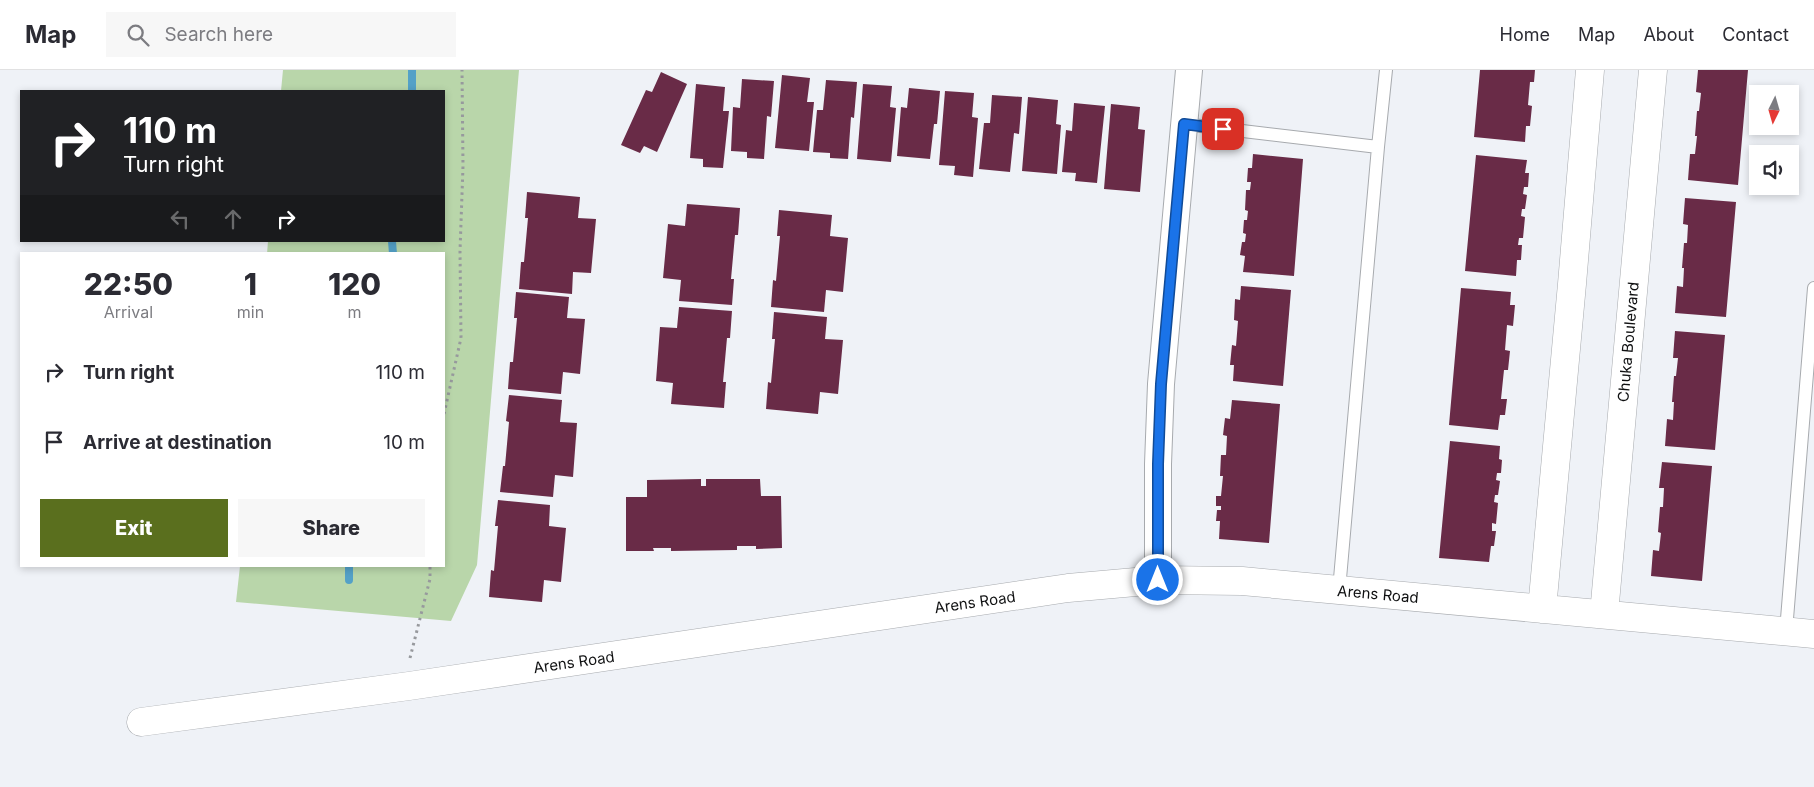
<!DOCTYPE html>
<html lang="en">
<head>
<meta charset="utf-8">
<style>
  :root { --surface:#fff; --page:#f7f7f7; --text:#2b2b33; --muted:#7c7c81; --line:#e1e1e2; --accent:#5a6f1e }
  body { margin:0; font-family:Inter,sans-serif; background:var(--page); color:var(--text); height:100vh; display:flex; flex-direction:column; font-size:19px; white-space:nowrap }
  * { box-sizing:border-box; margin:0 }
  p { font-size:16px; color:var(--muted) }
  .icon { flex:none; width:28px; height:28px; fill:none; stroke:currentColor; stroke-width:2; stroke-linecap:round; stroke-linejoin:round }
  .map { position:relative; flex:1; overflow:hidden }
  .sheet { position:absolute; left:20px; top:182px; width:425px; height:315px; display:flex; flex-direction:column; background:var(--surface); border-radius:0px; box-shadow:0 2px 8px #0003 }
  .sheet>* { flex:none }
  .top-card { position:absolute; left:20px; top:20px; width:425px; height:152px; border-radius:0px; box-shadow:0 2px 8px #0003; background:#202124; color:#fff; overflow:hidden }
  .needle { width:32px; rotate:185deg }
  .buttons { position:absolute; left:1749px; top:15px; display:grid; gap:10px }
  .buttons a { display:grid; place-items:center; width:50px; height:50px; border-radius:0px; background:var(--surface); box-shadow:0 2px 8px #0003; font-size:25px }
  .pin { position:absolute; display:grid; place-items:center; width:42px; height:42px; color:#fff; margin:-21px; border-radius:10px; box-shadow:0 2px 8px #0006 }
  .me { position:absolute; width:55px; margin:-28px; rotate:0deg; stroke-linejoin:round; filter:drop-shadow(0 0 4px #0008) }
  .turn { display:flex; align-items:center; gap:18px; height:105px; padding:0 20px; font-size:22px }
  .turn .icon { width:65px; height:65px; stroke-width:2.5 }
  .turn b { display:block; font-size:35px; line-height:42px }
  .lanes { display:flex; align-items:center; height:48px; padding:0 20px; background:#0003; justify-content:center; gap:25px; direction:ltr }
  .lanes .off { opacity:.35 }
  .eta { display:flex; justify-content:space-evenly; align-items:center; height:85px; text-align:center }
  .eta b { font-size:30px; font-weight:800; line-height:35px }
  .action { display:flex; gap:10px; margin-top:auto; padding:10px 20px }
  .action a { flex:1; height:58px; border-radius:0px; background:var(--accent); color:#fff; font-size:20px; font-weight:800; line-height:58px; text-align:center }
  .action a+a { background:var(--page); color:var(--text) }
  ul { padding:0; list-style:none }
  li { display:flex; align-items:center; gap:15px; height:70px; padding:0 20px }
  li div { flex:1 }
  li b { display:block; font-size:19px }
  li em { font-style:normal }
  header { display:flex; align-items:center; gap:30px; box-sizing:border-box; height:70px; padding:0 25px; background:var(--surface); border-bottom:1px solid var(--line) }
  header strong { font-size:24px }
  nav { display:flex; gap:28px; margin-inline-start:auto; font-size:18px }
  .search { width:350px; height:45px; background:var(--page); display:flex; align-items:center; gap:12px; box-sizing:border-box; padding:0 18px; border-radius:0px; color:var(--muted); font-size:19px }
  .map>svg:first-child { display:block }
  .green { fill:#b9d6aa }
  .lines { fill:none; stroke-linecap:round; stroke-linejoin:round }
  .stream { stroke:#54a1c7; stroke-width:8 }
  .building { fill:#692b47 }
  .lane-casing { stroke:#a7aaae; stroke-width:14 }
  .street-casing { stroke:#a7aaae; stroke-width:28 }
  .secondary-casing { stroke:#a7aaae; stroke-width:29 }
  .path { stroke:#97999d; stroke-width:3; stroke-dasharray:2.5 4; stroke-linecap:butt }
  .lane { stroke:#fff; stroke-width:12 }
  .street { stroke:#fff; stroke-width:26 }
  .secondary { stroke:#fff; stroke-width:28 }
  .route-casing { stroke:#114b97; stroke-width:12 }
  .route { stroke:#1a73e8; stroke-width:9 }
  .labels { text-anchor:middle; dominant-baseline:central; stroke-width:5; stroke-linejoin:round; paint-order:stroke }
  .street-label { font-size:15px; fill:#0f1011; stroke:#fff }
</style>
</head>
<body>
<header>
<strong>Map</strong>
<div class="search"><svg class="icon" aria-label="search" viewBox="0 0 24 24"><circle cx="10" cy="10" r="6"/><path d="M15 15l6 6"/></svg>Search here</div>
<nav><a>Home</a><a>Map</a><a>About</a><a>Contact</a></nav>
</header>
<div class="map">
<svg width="1814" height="717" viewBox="0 0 1814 717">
  <rect width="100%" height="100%" fill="#eff2f7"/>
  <path class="green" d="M283,0H519L477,495L451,551L236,532L240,496H444V184H267L268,171H444V21H281Z"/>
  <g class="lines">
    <path class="stream" d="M412,0V21
      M392,171L393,184
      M349,510V496"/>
  </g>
  <path class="building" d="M1480,0H1535L1534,12H1530L1528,35L1532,36L1530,56H1526L1525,72L1474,67Z
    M1698,0H1748L1738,115L1688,110L1690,84H1695L1697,66H1695L1697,41H1699L1701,23L1696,22Z
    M661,2L687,14L657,82L644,76L640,83L621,75L646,20L652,22Z
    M782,5L810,8L807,32H814L809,81L775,78Z
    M742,9L774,11L771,47L767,46L764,89L747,88V82L731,81L733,37L740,38Z
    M826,10L857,12L854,48L851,47L848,89L830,88V83L813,82L817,40H823Z
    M696,14L725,17L723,41H729L723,98L703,97V89L690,88Z
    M863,14L892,16L890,37L896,38L891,92L857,89Z
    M909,18L940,21L937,54H934L930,89L897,86L901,37L907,38Z
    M945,21L974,23L972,47L978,48L973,107L954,105L955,96L939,95Z
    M992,25L1022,27L1019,64L1014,63L1010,102L979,99L984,53H990Z
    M1028,27L1058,30L1056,54L1061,55L1057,104L1022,101Z
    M1074,33L1105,36L1097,113L1075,111L1076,103L1062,102L1066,60L1072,61Z
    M1111,34L1140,37L1138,59L1145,60L1140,122L1104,119Z
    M1253,84L1303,89L1294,206L1243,202L1245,186L1240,185L1242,172H1245L1246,164L1243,163L1244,150H1247L1248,141L1245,140L1246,120H1250L1251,112H1247L1248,98H1252Z
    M1476,85L1527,90L1525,103H1529L1528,117H1524L1523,124L1527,125L1525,139H1522L1521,146L1525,147L1523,168H1519L1518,175H1522L1521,190H1517L1516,206L1465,201Z
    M527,122L580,127L578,148L596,149L591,203L573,202L572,224L519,219L521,192H524L528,148H525Z
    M1685,128L1736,132L1726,247L1675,243L1677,216L1683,217L1684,198H1682L1684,173H1687L1688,155L1683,154Z
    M687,134L740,138L738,165H735L731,209H734L732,235L679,231L681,210L663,208L668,154L685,156Z
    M779,140L832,145L830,166L848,168L843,222L826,220L824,242L771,237L773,210L776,211L780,166H777Z
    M1241,216L1291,220L1283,316L1233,311L1234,295H1230L1232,275L1236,276L1238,251L1234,250L1235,229L1240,230Z
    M1461,218L1511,222L1510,235H1515L1513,256L1507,255L1505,280L1510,281L1508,300H1504L1501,329H1507L1505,345H1500L1498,360L1449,355Z
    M516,222L569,227L567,248L585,249L580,304L563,302L561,324L508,319L510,292H513L517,248H514Z
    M679,237L732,241L730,268H727L723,312H726L724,338L671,334L673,313L656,311L660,257L677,258Z
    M774,242L827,247L825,269L843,270L838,324L820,322L818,344L766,339L768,312L771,313L775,269H772Z
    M1675,261L1725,265L1715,380L1665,376L1667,349L1673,350L1674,332H1672L1674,306H1676L1678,288H1673Z
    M509,325L562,330L560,352L577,353L573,407L555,405L553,427L500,422L503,396H505L509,352L506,351Z
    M1232,330L1280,334L1269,473L1219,469L1220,451H1216L1217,440H1221V436H1216V426H1221L1223,406H1220L1221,385H1226L1227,366L1223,365L1225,348L1230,349Z
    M1450,371L1500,376L1499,389L1502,390L1501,403H1497L1496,410L1500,411L1498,425H1495L1494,432L1498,433L1496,454L1492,453V461H1496L1494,476H1491L1489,492L1439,488Z
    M1662,392L1712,396L1702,511L1651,506L1653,480L1659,481L1661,463L1658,462L1660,437H1663L1664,418H1659Z
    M701,409V416H706V409H760L761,426H781L782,478L756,479V476H737V480L671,481V478H653L654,481H626V427H647V410Z
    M498,430L550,435L549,456L566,458L561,512L544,510L542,532L489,527L491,500L494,501L498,456H495Z"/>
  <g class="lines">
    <g class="lane-casing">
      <path id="lane" d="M1184,54L1378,77
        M1339,520L1378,77L1386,0
        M1786,561L1814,218"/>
    </g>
    <g class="street-casing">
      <path id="street" d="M1158,510V394L1161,314L1189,0"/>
    </g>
    <g class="secondary-casing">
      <path id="secondary" d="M1542,539L1572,214L1590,0
        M1604,544L1653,0
        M141,652L409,616L1068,518L1158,510L1242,511L1814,564"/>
    </g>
    <path class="path" d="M444,344L461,268L460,181L463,96L462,0
      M410,588L430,509V496"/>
    <use href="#lane" class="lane"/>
    <use href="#street" class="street"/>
    <use href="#secondary" class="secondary"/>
  </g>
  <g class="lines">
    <g class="route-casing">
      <path id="route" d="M1158,510V394L1161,314L1184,54L1223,59"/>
    </g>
    <use href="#route" class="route"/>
  </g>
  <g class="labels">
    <g class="street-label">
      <text transform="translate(1628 272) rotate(-85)">Chuka Boulevard</text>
      <text transform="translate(1378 524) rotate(5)">Arens Road</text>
      <text transform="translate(975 532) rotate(-8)">Arens Road</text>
      <text transform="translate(574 592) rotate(-8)">Arens Road</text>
    </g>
  </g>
</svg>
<div class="buttons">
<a><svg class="needle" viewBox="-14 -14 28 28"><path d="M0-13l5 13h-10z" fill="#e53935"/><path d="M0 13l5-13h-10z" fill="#7c7c81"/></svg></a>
<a><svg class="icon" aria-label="sound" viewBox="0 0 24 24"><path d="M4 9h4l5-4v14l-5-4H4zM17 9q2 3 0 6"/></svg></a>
</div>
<div class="pin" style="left:1223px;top:59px;background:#d93025"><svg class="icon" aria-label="arrive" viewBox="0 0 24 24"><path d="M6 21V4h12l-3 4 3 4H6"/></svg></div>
<svg class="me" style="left:1158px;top:510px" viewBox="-20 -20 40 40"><circle r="17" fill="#1a73e8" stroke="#fff" stroke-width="3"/><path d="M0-11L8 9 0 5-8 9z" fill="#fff"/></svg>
<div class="top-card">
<div class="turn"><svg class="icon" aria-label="right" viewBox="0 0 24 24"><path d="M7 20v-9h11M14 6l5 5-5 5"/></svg><div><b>110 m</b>Turn right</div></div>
<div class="lanes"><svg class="icon off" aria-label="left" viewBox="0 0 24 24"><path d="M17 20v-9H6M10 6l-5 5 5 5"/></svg><svg class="icon off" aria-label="ahead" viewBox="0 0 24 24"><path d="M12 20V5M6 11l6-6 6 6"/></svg><svg class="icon" aria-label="right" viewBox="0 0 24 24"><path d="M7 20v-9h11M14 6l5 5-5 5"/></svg></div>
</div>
<section class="sheet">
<div class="eta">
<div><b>22:50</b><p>Arrival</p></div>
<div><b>1</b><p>min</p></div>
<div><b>120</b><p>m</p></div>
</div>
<ul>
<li><svg class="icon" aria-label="right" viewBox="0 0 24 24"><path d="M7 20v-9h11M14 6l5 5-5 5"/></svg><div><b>Turn right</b></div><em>110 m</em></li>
<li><svg class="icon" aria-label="arrive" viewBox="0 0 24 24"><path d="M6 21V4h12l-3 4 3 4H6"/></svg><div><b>Arrive at destination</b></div><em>10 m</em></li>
</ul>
<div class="action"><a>Exit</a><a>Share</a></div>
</section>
</div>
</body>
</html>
